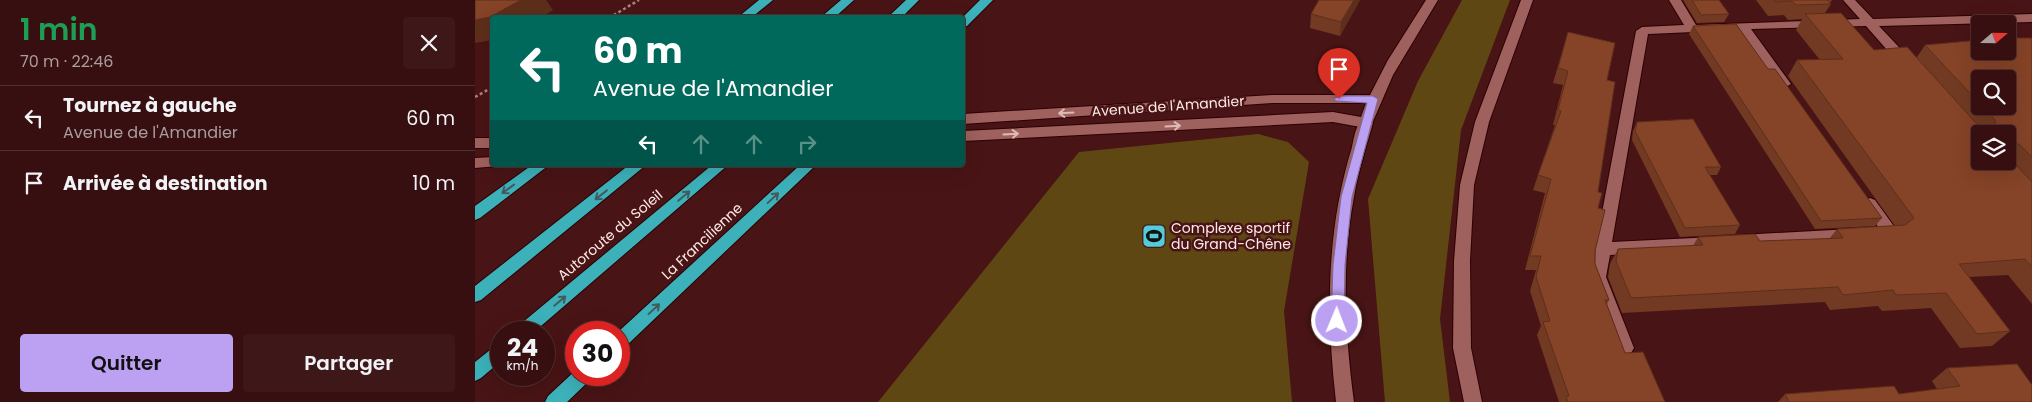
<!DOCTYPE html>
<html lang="fr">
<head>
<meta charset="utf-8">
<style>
  :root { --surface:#370f10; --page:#3e1819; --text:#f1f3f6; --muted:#aa9c9f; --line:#512f30; --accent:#bca0f2 }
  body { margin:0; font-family:Poppins,sans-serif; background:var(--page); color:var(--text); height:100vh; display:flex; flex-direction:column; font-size:19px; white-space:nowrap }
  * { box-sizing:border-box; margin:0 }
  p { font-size:16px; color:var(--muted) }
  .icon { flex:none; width:28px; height:28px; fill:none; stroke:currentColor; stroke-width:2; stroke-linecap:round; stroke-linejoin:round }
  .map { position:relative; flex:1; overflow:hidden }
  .sheet { display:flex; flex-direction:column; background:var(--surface); width:475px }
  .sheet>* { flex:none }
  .banner { position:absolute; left:15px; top:15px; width:475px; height:152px; border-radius:5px; box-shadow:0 5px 20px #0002,0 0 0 1px var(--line); background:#00695c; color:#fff; overflow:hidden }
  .needle { width:32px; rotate:70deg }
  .buttons { position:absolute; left:1496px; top:15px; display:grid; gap:10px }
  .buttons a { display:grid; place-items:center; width:45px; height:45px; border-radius:5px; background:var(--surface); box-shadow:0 5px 20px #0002,0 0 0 1px var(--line); font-size:25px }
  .speed { position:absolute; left:15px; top:321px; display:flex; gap:10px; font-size:25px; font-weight:700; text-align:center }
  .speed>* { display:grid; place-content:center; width:65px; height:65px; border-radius:50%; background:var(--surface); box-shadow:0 5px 20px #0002,0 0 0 1px var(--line); line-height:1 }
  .speed small { font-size:12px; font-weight:400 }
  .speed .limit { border:8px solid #d22; background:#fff; color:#111 }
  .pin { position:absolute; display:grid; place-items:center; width:42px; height:42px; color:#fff; margin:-51px -21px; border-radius:50% 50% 50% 0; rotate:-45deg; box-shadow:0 0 5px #0007 }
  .pin .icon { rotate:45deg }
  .me { position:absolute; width:55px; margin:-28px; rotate:1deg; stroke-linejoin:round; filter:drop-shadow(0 0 4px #0008) }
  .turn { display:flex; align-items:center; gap:18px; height:105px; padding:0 20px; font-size:22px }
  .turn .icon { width:65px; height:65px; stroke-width:2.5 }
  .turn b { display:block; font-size:35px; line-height:42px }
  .lanes { display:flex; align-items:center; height:48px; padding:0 20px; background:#0003; justify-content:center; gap:25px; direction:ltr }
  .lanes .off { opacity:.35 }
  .round { display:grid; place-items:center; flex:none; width:52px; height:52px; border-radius:5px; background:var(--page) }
  .headline { display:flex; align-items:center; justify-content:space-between; height:85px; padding:0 20px }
  h1 { font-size:30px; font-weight:600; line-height:38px; color:#1e9e55 }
  .action { display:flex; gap:10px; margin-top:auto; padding:10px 20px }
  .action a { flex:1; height:58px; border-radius:5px; background:var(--accent); color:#111; font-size:20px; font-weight:600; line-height:58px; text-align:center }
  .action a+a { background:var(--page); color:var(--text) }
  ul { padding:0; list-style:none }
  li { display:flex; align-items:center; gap:15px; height:65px; padding:0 20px; border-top:1px solid var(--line) }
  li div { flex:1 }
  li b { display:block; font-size:19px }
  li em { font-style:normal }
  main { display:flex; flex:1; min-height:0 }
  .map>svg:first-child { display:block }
  .green { fill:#5f4714 }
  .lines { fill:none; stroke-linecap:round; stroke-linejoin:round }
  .lane-casing { stroke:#2d0002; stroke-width:2 }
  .street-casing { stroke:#2d0002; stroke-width:2 }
  .secondary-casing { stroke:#2d0002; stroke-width:2 }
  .highway-casing { stroke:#2d0002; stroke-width:2 }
  .path { stroke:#a98484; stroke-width:2.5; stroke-dasharray:3 2.5; stroke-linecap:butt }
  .lane { fill:#9e615e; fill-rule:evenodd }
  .street { fill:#9e615e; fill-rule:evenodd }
  .secondary { fill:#9e615e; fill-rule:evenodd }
  .highway { fill:#3cb1ba; fill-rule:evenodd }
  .wall { fill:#723a22; fill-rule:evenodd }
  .shaded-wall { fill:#5d2f1b }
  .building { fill:#854327; stroke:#5d2f1b }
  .oneway { stroke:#ddb9b7 }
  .oneway2 { stroke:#435b5f }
  .route { fill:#bca0f2; stroke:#7a689d }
  .labels { text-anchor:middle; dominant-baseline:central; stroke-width:5; stroke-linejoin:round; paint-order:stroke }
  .street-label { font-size:14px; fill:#ffe9e7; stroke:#491415 }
  .poi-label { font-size:14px; fill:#ffe9e7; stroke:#491415; text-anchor:start }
</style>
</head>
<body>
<main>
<section class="sheet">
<div class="headline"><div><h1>1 min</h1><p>70 m · 22:46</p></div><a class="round"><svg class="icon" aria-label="close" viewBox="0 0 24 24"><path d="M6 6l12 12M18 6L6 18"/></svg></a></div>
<ul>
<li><svg class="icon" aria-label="left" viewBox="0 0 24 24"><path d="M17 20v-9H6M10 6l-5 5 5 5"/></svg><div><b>Tournez à gauche</b><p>Avenue de l'Amandier</p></div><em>60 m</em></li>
<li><svg class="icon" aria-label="arrive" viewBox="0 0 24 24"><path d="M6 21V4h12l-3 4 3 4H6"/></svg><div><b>Arrivée à destination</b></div><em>10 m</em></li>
</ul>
<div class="action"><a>Quitter</a><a>Partager</a></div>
</section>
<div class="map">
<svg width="1557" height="402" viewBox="0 0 1557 402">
  <rect width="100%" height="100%" fill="#491415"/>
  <path class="green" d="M987,0H1035L986,130L965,319L975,402H910L893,199L943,81Z
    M783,134L813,142L834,162L809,311L817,402H403L604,152Z"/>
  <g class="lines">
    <g class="lane-casing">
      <path id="lane" d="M1046,0H1058L1014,122L999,185L995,261L996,348L1007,402H989L978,348L979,261L985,185L1000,122Z"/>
    </g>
    <g class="street-casing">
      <path id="street" d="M1194,0H1206L1221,25L1385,19L1368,0H1380L1398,19L1557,14V22L1404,26L1437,61L1438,64L1432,68L1427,67L1391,26L1276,29L1316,84L1309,88L1304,87L1264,30L1173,34L1137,242L1239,237L1245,239L1247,243L1245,247L1239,249L1135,255L1131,277L1159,348L1156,353L1150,355L1144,353L1141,348L1115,277L1161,31L1167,27L1209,25Z
        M891,118L898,123C891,147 883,172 879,197C866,265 870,334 879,402H861C851,315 851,231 877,147C879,138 881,121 891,118Z
        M1395,198L1400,200L1421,229L1424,233L1421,237L1404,240L1399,238L1396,234L1399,230L1404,228L1387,204L1390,200Z
        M1376,229L1381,231L1384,235L1381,239L1376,241L1264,247L1258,245L1256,241L1258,237L1264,235Z"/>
    </g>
    <g class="secondary-casing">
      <path id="secondary" d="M951,0H963L918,75L896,126L891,128L858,122L488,141V131L858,112L886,117L891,103H797L488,124V114L797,95H895L913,60Z
        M0,138H18V148H0Z
        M18,157V165L23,166L0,168V158Z"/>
    </g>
    <g class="highway-casing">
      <path id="highway" d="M284,0H298L276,18H262Z
        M366,0H379L359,18H345Z
        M431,0H444L426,18H412Z
        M505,0H518L492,26L488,27L487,18Z
        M57,165H74L5,218L0,220V206Z
        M154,165H171L6,300L0,302V286Z
        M237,165H253L59,332H40L42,327Z
        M325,165H341L150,347L144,349L143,332Z
        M26,344V361L6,378L0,381V362L20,346Z
        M101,370V375H117L114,381L92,402H70L73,396Z"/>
    </g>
    <path class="path" d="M134,18L164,0
      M0,97L18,87"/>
    <use href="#lane" class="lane"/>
    <use href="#street" class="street"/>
    <use href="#secondary" class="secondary"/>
    <use href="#highway" class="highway"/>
  </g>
  <path class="wall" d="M844,0H885L865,36L835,28L836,14Z
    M1208,0H1244L1254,14L1249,22L1222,23Z
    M1281,0H1357L1355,3L1356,4L1350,13L1399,50L1442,57L1450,45L1557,38V304L1533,275L1494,277L1535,331L1517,346L1485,348L1456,308L1407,311L1403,306L1355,310L1350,302L1147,313L1133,277L1135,264L1143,249L1218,246L1223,237L1285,241L1354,239L1362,229L1420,226L1313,76L1322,60H1345L1321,30L1327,19L1313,20L1309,15L1293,16ZM1505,79L1532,106H1505ZM1505,134H1532V161Z
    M1218,26L1293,69L1407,218L1400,226L1340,229L1214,34Z
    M1093,32L1132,80L1123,192V208L1120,264L1134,300L1132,304L1150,353L1190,402H1084L1062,335L1066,326L1055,291L1061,270H1050L1070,193L1058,190L1080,125H1078L1088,85L1078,83Z
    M1162,122L1246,167L1242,175H1235L1265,225L1260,234L1205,237L1157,140L1158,131Z
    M1472,368L1557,402H1303L1310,394H1424L1462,389L1457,381Z"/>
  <path class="shaded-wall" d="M46,0H71L78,10L65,18H18V40L0,43V20Z
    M879,0H885L865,36L866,22Z"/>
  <path class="building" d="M0,0H46L15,17L0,20Z
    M844,0H879L866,22L836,14Z
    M1217,0H1244L1254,14L1226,15Z
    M1299,0H1352L1356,4L1321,5L1317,1L1300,2Z
    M1366,13L1399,50L1432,47L1511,134H1505V161H1532V155L1557,182V267L1550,259L1484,264L1535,331L1502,334L1471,293L1421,295L1418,290L1368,295L1363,287L1156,298L1141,261L1143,249L1228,245L1223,237L1280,234L1285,241L1368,238L1362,229L1430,225L1439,218L1322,60L1368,59L1330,14Z
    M1261,24L1293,69H1300L1407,218L1346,221L1218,26Z
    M1093,32L1140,43L1132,80L1140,82L1123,192L1127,193L1123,208L1130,210L1120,251V264L1134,300H1130L1150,353L1168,352L1190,402H1093L1091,396H1094L1068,322L1075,321L1061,277L1066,256H1055L1076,179L1063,175L1086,111L1083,110L1093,71L1083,68Z
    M1532,38H1557V157L1544,144H1532V134H1521L1520,120L1508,106H1532V79H1505V104L1450,45L1505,40V51H1532Z
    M1218,119L1246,167H1230L1265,225L1210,228L1160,131L1162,122Z
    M1542,364L1557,385V402H1314L1310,394L1419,386L1424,394L1485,386L1472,368Z"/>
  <defs><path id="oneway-shaft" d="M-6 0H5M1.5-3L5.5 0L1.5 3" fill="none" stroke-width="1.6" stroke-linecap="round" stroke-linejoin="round" transform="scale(1.25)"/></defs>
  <g class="oneway">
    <use href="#oneway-shaft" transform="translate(591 113) rotate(177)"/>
    <use href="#oneway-shaft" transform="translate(698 126) rotate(-3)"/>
    <use href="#oneway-shaft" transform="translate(536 134) rotate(-3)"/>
  </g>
  <g class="oneway2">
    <use href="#oneway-shaft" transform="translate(33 189) rotate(144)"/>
    <use href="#oneway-shaft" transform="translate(126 195) rotate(142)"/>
    <use href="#oneway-shaft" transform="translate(209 196) rotate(-40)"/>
    <use href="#oneway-shaft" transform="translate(298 198) rotate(-43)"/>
    <use href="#oneway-shaft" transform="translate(85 301) rotate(-40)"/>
    <use href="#oneway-shaft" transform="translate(179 309) rotate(-43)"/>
  </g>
  <path class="route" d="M864,96H898L903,99L877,197L870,265L869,321L862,326L856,321L858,265L866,197L892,103L861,101L859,99Z"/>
  <defs>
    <g id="stadium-square" transform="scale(1.25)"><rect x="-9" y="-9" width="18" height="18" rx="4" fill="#52ccd6" stroke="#491415"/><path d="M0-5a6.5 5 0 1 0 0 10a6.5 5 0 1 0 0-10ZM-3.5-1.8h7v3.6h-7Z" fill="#111"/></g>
  </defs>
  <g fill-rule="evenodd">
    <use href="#stadium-square" x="679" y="236"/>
  </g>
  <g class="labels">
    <g class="street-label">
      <text transform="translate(693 106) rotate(-4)">Avenue de l'Amandier</text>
      <text transform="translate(135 235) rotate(-40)">Autoroute du Soleil</text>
      <text transform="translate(227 241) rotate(-43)">La Francilienne</text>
    </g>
    <g class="poi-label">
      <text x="696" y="228">Complexe sportif<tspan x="696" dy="16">du Grand-Chêne</tspan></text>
    </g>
  </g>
</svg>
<div class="buttons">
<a><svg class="needle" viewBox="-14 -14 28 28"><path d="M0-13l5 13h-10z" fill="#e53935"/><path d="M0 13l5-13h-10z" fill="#aa9c9f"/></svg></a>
<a><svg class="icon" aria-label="search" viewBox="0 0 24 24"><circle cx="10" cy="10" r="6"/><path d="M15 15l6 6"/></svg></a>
<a><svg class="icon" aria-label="layers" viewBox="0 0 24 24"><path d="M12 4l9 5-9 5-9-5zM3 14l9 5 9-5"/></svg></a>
</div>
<div class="speed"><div>24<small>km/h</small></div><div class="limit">30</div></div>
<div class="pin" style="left:864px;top:99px;background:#d93025"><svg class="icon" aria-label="arrive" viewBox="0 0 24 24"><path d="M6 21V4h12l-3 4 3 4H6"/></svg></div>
<svg class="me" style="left:862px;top:321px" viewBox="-20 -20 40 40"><circle r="17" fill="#bca0f2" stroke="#fff" stroke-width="3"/><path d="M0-11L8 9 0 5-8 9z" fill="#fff"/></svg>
<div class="banner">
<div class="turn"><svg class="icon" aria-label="left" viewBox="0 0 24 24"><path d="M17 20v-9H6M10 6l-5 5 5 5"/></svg><div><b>60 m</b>Avenue de l'Amandier</div></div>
<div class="lanes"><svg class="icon" aria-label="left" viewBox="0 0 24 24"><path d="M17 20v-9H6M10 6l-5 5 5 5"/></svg><svg class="icon off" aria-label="ahead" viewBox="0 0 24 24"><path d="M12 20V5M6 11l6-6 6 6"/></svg><svg class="icon off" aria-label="ahead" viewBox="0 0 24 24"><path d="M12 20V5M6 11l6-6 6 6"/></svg><svg class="icon off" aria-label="right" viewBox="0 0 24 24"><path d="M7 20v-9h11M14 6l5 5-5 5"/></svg></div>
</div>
</div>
</main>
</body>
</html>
